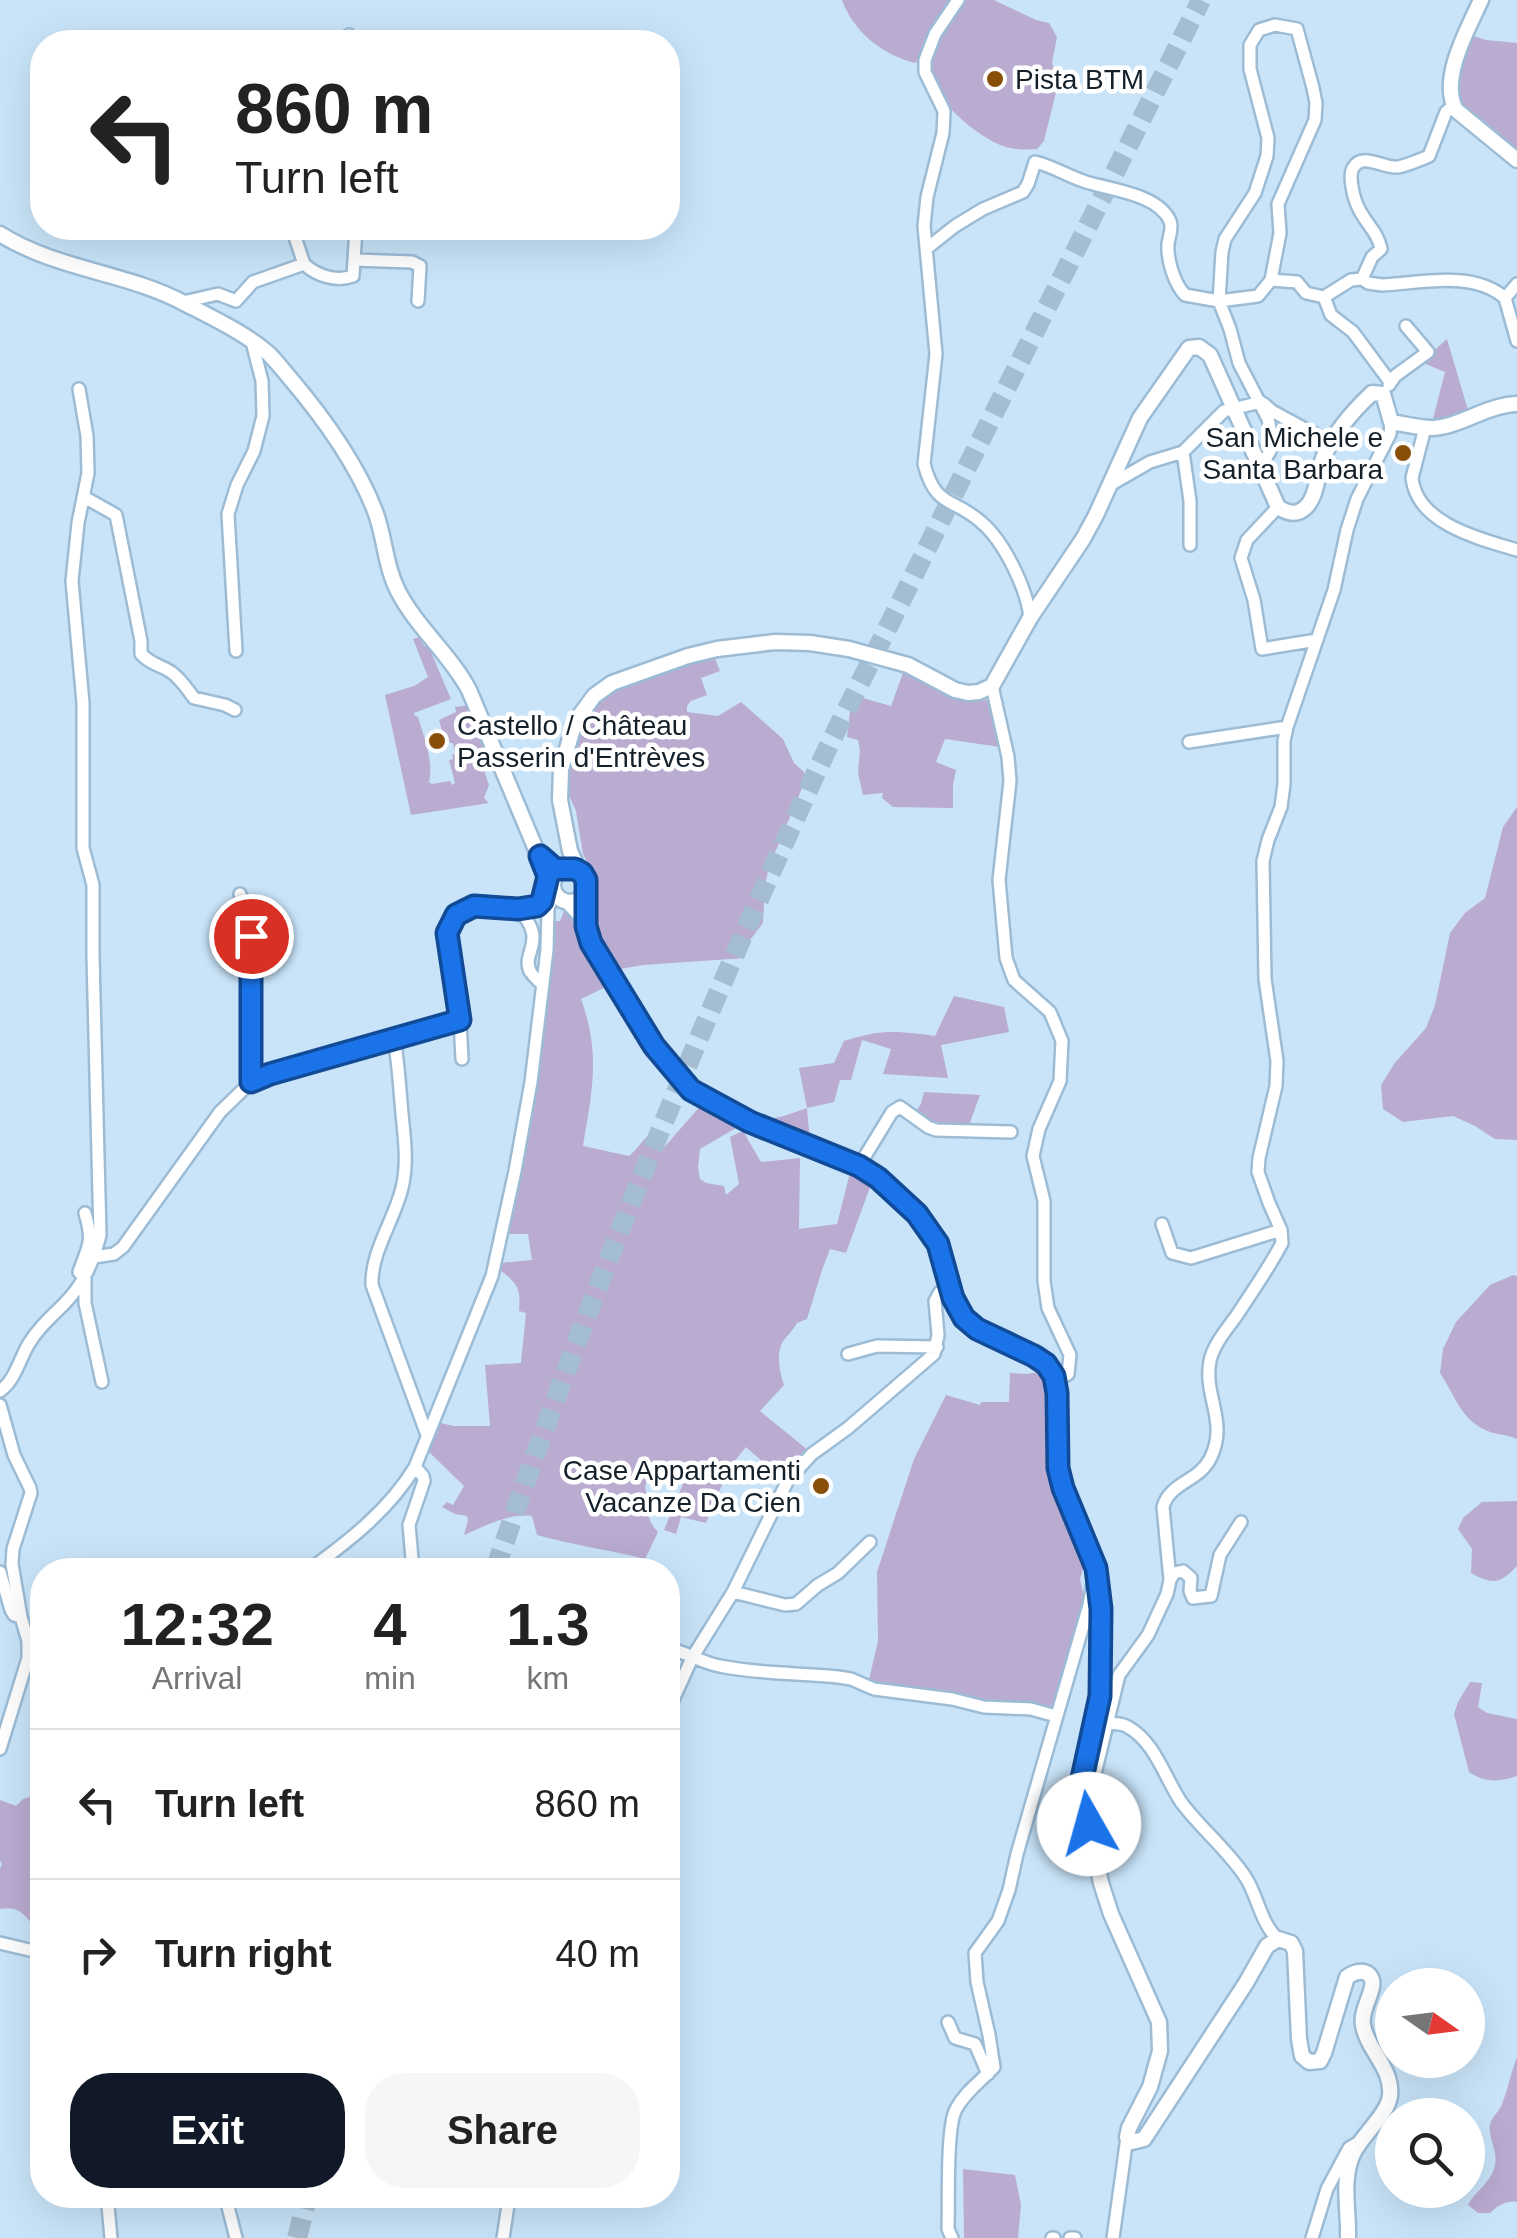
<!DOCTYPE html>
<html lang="en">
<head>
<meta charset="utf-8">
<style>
  :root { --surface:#fff; --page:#f6f6f6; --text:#222; --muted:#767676; --line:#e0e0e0; --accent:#111827 }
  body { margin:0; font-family:Arial,sans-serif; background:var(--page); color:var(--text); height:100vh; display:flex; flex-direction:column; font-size:38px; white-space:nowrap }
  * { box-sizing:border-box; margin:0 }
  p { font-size:32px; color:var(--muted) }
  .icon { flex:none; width:55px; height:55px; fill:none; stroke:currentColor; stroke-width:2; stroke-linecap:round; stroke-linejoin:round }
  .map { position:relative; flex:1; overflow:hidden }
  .panel { position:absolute; left:30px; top:1558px; width:650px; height:650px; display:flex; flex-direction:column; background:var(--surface); border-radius:40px; box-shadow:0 10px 40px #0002 }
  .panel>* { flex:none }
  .top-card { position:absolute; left:30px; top:30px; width:650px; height:210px; border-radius:40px; box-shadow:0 10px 40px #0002; background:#fff; color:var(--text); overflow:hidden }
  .needle { width:65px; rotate:104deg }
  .controls { position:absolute; left:1375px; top:1968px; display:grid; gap:20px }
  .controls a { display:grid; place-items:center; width:110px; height:110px; border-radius:50%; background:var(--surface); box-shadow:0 10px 40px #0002; font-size:50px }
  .pin { position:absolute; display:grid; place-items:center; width:85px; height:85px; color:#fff; margin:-42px; border:5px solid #fff; border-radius:50%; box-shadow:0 2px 10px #0007 }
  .me { position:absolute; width:110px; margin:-55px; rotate:353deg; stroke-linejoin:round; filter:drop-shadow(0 0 8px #0008) }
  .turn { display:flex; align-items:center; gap:35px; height:210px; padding:0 40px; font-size:45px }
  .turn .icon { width:130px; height:130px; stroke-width:2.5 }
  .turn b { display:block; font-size:70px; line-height:85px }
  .eta { display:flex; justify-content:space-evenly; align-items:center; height:170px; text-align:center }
  .eta b { font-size:60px; font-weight:700; line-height:70px }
  .action { display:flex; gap:20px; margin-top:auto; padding:20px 40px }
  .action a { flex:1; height:115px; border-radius:40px; background:var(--accent); color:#fff; font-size:40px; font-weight:700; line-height:115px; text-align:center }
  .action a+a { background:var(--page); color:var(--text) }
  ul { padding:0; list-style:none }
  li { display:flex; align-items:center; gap:30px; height:150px; padding:0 40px; border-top:2px solid var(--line) }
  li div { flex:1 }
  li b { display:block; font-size:38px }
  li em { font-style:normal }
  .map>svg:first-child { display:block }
  .green { fill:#baabd1 }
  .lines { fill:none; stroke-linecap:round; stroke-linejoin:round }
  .motorway-tunnel { stroke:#a5bdd0; stroke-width:20; stroke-dasharray:20 10; stroke-linecap:butt }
  .minor-casing { stroke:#9cbcd6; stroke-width:16 }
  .tertiary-casing { stroke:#9cbcd6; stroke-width:19 }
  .minor { stroke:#fff; stroke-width:11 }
  .tertiary { stroke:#fff; stroke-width:14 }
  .route-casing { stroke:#114b97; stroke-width:25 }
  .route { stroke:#1a73e8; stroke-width:18 }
  .poi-dot { fill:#894f08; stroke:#fff; stroke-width:4 }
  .labels { text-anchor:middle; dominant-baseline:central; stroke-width:9; stroke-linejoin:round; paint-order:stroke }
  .poi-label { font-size:28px; fill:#14202a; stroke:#fff; text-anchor:start }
</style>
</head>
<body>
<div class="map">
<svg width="1517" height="2238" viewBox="0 0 1517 2238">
  <rect width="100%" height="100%" fill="#c9e4f9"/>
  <path class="green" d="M842,0H953L920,59L915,63C882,55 853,31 842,0Z
    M963,0H994L1036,20L1049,23L1057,37L1052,63L1058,84L1044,141L1037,149C1025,150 1010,150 998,144C971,131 928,96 929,63C930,41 951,18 963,0Z
    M1467,34L1486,40L1517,43V152L1460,107L1454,84Z
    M1447,339L1468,410L1442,420L1433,419L1445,372L1421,362Z
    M420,637L424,646L428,645L451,699L414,713L415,716L418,717C424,737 434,762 429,782L432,784L450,781L452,785L455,783L449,760L453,759L452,755L455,754L453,743H450L448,739H444L439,720L456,712L455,707L469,705L489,758L481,761L489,785L484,798L489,803L411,815L385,695L414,686L428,677L413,639Z
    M714,656L720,671L701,678L707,695L691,701L687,706V712L718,716L741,702L783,739L794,763L804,772L805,781L769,867L765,885L763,923L744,948L745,958L643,965L620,969L602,944L597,929L594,901L597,882L583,854L576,811L566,789L569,761L583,720L596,703L615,688L693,660Z
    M904,670C929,682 957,708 986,700L991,702L1000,747L945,739L936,762L956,770L953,785V808L893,807L882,798L883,793L863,795L858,773L860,750L858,740L847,737L852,695L891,706Z
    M1517,807V1140L1495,1139L1475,1126L1453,1116L1403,1122L1383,1109L1381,1085L1394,1064L1426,1028L1435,1005L1450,933L1465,913L1485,898L1503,827Z
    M565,909L610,985L581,999C601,1054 592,1091 583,1146L629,1156C638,1149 644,1137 651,1134L661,1151L702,1104L723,1115L724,1119L736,1124V1128L700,1149L698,1167L700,1179L706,1183L724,1186L726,1195L739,1184L730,1137L743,1131L761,1162L800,1158L799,1229L837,1224L851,1169L873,1179L846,1253L830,1249L822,1270L807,1319L797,1323C793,1331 786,1336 782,1343C776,1356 780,1373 784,1385L760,1411L809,1451L784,1481L746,1447L726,1472L727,1473L706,1523L681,1517L676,1534L664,1530L692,1462H679L663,1482L648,1479C645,1484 644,1491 648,1497C647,1512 647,1520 658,1532L645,1559C609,1550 573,1545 537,1535L532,1516C508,1513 485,1526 464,1535L468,1520L467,1516L455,1514L442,1507L447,1502L453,1505L464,1486L428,1451L441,1423L453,1426H490L485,1365L521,1363L526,1313L519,1311C521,1286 517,1284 499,1269L500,1263L532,1260L528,1234H506L539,1064L555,921H560Z
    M954,996L1004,1007L1009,1032L941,1045L948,1078L883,1074L891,1049L862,1040L851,1080H840L834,1102L807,1108L810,1142L760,1121L784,1116L807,1108L799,1068L834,1063L844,1041C883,1029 895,1031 935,1036Z
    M924,1092L980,1095L968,1128L935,1126L914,1114L921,1104Z
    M1513,1275L1517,1276V1439C1507,1434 1495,1435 1485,1430C1460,1418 1455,1395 1440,1373L1443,1349L1456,1322L1490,1285Z
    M1045,1371L1049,1380L1053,1396V1469L1087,1556L1080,1579L1085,1602L1054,1707L1025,1704L984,1705L868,1684L878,1641L877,1572L914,1459L946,1395L980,1405L981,1402H1009L1010,1373L1027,1374Z
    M1517,1501V1566C1500,1584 1493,1585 1471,1573L1472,1549L1458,1529L1463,1518L1482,1502Z
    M1470,1682L1482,1683L1478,1707L1487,1713L1517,1719V1776C1499,1782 1484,1783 1469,1772L1454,1714L1458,1702Z
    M39,1789H42V1909L31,1923C23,1911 14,1906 0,1909V1869L2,1864L0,1861V1800L16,1806L23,1799L39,1794Z
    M1517,2057V2202C1506,2200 1498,2206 1490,2213H1478L1468,2205C1475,2191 1492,2182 1495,2165C1498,2151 1488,2138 1490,2125C1492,2116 1499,2112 1502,2104C1508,2089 1511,2072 1517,2057Z
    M963,2169L1015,2175L1021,2205L1018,2238H964Z"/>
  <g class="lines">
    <path class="motorway-tunnel" d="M495,1570C587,1299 696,1035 815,775C843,715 874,656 903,597C1001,397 1102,199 1201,0
      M297,2238L308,2195"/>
    <g class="minor-casing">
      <path id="minor" d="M958,0L935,34L925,60V72L944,111L943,133L927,197L924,226L936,354L924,464C936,509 953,497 981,522C1004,541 1027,589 1030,618
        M339,42L349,35
        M292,228L304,264
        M926,249L955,226L983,209L1023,192L1028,184L1035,162C1053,166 1069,177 1086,182C1111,190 1158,194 1170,221C1173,229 1169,236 1168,244C1167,260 1174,283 1185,295L1219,301L1258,296L1271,280L1297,282L1306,293L1324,297L1351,280L1362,279L1372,257L1381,249C1378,232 1365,223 1358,207C1354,199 1348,176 1353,168C1362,151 1384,169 1398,167C1408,165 1419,160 1429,156L1446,112L1453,106
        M354,260L412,262L420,266L418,301
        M1362,279L1368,283L1382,285C1421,283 1473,270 1505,298L1517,341
        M1324,297L1331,315L1353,332L1390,382
        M1505,298L1517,284
        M183,302L218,294L236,301L253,282L304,264C317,276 336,282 353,276L356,228
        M1389,385L1395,376L1428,352L1406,326
        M1264,404L1272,411L1331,443
        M1425,428L1412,478C1417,524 1480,539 1517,550
        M1183,452L1190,501V545
        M1260,465L1263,463L1270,451L1271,433L1268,419L1239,363L1230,329L1219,301L1222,252L1225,239L1255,193L1267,156L1268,138L1250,69V45L1259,30L1275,25L1297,29L1313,88L1316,103L1315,120L1278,204L1280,233L1271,280
        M1110,485L1150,462L1183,452L1224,411L1261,402
        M84,497L116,515L141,641V654C153,666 159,664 171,672C181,679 187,689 194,698L225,705L235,710
        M1278,507L1247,540L1241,558L1254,600L1262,649L1317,640
        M236,651L228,514L237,485L254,451L263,416L262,381L252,342
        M992,686L1008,757L1010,781L999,880L1006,958L1014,980L1050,1012L1062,1041L1060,1081L1039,1129L1033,1156L1044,1201V1281L1048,1308L1070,1355L1068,1374L1056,1381
        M1189,742L1287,727
        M240,894L251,936V1082
        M518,909C550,942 519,953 531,973C531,974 542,984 543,985
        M460,1020L447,933L456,915L475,906L518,909L537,906L542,901L546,890
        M394,1039L460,1020L462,1059
        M859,1166L892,1112L900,1107L928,1127L936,1130L1011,1132
        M85,1213C94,1244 88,1245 79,1272L85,1278V1303L102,1382
        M1162,1224L1172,1253L1191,1258L1281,1230
        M94,1257L114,1254L123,1247L220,1112L251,1082L271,1074L394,1039C398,1060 399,1080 401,1102C403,1131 409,1159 402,1188C394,1221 371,1251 372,1285L427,1435
        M848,1354L877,1346L937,1347
        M0,1391C15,1380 19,1361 28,1345C38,1328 51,1317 64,1304C84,1284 93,1262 100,1235L93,957V885L83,848V703L72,581L78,523L88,473L87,436L79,389
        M0,1405L14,1455L30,1488L31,1493L13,1549L12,1564L21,1617L28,1641V1658L0,1749
        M309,1570C349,1541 389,1510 415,1467L492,1276L515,1171L531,1082L547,950L548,909L554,891
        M413,1570L409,1525L424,1481L423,1476L415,1467
        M0,1572L11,1610L14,1615L21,1617
        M1170,1580L1174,1573L1183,1571L1191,1578L1190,1591L1193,1598L1211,1596L1220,1555L1241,1522
        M733,1592L785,1605L796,1604L818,1585L838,1573L870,1542
        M668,1649C686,1651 701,1663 720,1666C758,1674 799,1673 838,1677L851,1679L874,1689L952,1699L984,1707L1031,1709L1056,1716
        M668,1711L692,1658L733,1592L788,1480L812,1454L848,1428L934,1354L938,1335L935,1301L940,1292L950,1288
        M1106,1724C1114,1723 1121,1723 1128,1727C1155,1742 1165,1778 1181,1802C1201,1829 1228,1850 1246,1878C1258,1897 1261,1924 1278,1939
        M1083,1795L1094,1778L1119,1675L1148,1635L1167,1594L1170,1580L1163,1507C1170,1482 1198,1482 1210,1459C1229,1422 1203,1396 1210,1361C1213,1345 1227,1329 1237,1315C1252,1292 1269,1268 1282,1243L1281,1230L1269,1203L1258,1172L1259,1158L1276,1086L1277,1061L1265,979L1263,861L1268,840L1281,807L1284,784V741L1287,727L1334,590L1347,530L1357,499L1390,434L1391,422
        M0,1943L42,1953
        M948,2022L955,2038L975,2044L988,2074
        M107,2195L111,2238
        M225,2195L236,2238
        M503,2238L508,2205L513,2195
        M952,2238L948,2229C949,2204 946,2127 956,2109C965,2092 981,2081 994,2067L989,2035L977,1982L975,1953L998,1921L1009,1890L1017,1854L1089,1605L1094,1578
        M1052,2238H1054
        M1070,2238H1075
        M1113,2238L1127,2137
        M1312,2238L1327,2189L1349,2148L1356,2144"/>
    </g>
    <g class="tertiary-casing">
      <path id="tertiary" d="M1481,0C1468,29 1439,79 1456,110L1517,160
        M0,234C57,270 126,272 184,303C211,317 247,334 269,354C276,361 283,370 289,377C323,417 356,462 375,511C385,537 385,566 398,591C417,628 450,654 469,690L545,871L553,883
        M553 885a17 17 0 1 1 34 0a17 17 0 1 1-34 0Z
        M579,871L570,851L560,800L561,769L575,722L594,696L612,683L688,656L717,649L775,642L810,643L849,649L908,665L955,690L968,693L979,692L992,686L1030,618L1083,539L1096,515L1140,418L1189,348L1199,347L1210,355L1278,507C1287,513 1297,516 1306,507C1318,495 1317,471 1324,456C1334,433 1354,410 1372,393L1383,394L1391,422C1404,424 1419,428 1432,428C1460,427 1486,405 1517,404
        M568,902L581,916L591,943L654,1045L679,1077L691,1089L736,1116L859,1166L879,1178L917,1214L938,1244L953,1299L964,1318L977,1329L1034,1356L1045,1365L1054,1376L1057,1393L1058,1469L1063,1489L1096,1568L1101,1609L1099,1696L1081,1783L1101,1883L1111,1914L1159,2022L1160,2051L1150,2087L1129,2128L1127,2137L1132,2142L1144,2139L1246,1983L1267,1946L1278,1939L1291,1943L1295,1951L1299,2039L1302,2056L1309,2062L1320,2061L1324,2053L1347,1977C1354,1972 1368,1967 1372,1980C1375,1991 1360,2010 1363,2025C1367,2050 1393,2068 1390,2096C1388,2114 1361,2136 1353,2154C1341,2180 1349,2211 1348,2238"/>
    </g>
    <use href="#minor" class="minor"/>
    <use href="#tertiary" class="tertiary"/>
  </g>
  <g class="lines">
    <g class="route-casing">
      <path id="route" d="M251,936V1082L270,1074L460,1020L447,933L456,915L474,906L518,909L537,906L542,901L548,876L540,856L555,869H575L582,873L586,880V926L591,943L654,1046L691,1090L750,1122L859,1166L878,1178L917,1214L938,1244L953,1298L964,1318L977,1329L1034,1356L1046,1364L1054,1376L1057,1393L1058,1468L1063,1488L1096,1568L1101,1609L1100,1696L1081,1783L1089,1824"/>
    </g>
    <use href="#route" class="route"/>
  </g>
  <g class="poi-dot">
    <circle cx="995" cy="79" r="10"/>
    <circle cx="1403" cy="453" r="10"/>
    <circle cx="437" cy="741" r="10"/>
    <circle cx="821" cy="1486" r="10"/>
  </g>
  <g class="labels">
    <g class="poi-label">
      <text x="1015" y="79">Pista BTM</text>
      <text x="1383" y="437" text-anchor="end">San Michele e<tspan x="1383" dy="32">Santa Barbara</tspan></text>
      <text x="457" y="725">Castello / Château<tspan x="457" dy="32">Passerin d'Entrèves</tspan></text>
      <text x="801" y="1470" text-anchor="end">Case Appartamenti<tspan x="801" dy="32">Vacanze Da Cien</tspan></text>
    </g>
  </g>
</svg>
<div class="controls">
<a><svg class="needle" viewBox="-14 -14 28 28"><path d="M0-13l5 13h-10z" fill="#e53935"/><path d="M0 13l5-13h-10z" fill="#767676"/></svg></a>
<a><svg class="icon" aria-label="search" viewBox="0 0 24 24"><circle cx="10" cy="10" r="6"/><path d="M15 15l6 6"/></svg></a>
</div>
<div class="pin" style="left:251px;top:936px;background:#d93025"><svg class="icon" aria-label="arrive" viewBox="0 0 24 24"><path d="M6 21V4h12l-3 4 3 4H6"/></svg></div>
<svg class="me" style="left:1089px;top:1824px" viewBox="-20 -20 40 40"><circle r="19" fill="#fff"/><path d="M0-13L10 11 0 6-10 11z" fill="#1a73e8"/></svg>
<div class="top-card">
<div class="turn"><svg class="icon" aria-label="left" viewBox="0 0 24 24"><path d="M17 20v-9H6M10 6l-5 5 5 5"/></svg><div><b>860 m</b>Turn left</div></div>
</div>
<section class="panel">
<div class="eta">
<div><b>12:32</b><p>Arrival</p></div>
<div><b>4</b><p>min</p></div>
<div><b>1.3</b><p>km</p></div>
</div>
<ul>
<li><svg class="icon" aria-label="left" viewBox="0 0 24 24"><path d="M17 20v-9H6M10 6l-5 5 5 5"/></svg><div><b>Turn left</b></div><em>860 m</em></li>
<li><svg class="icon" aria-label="right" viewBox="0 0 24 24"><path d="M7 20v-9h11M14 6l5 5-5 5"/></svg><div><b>Turn right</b></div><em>40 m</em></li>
</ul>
<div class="action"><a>Exit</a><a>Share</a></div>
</section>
</div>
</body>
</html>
